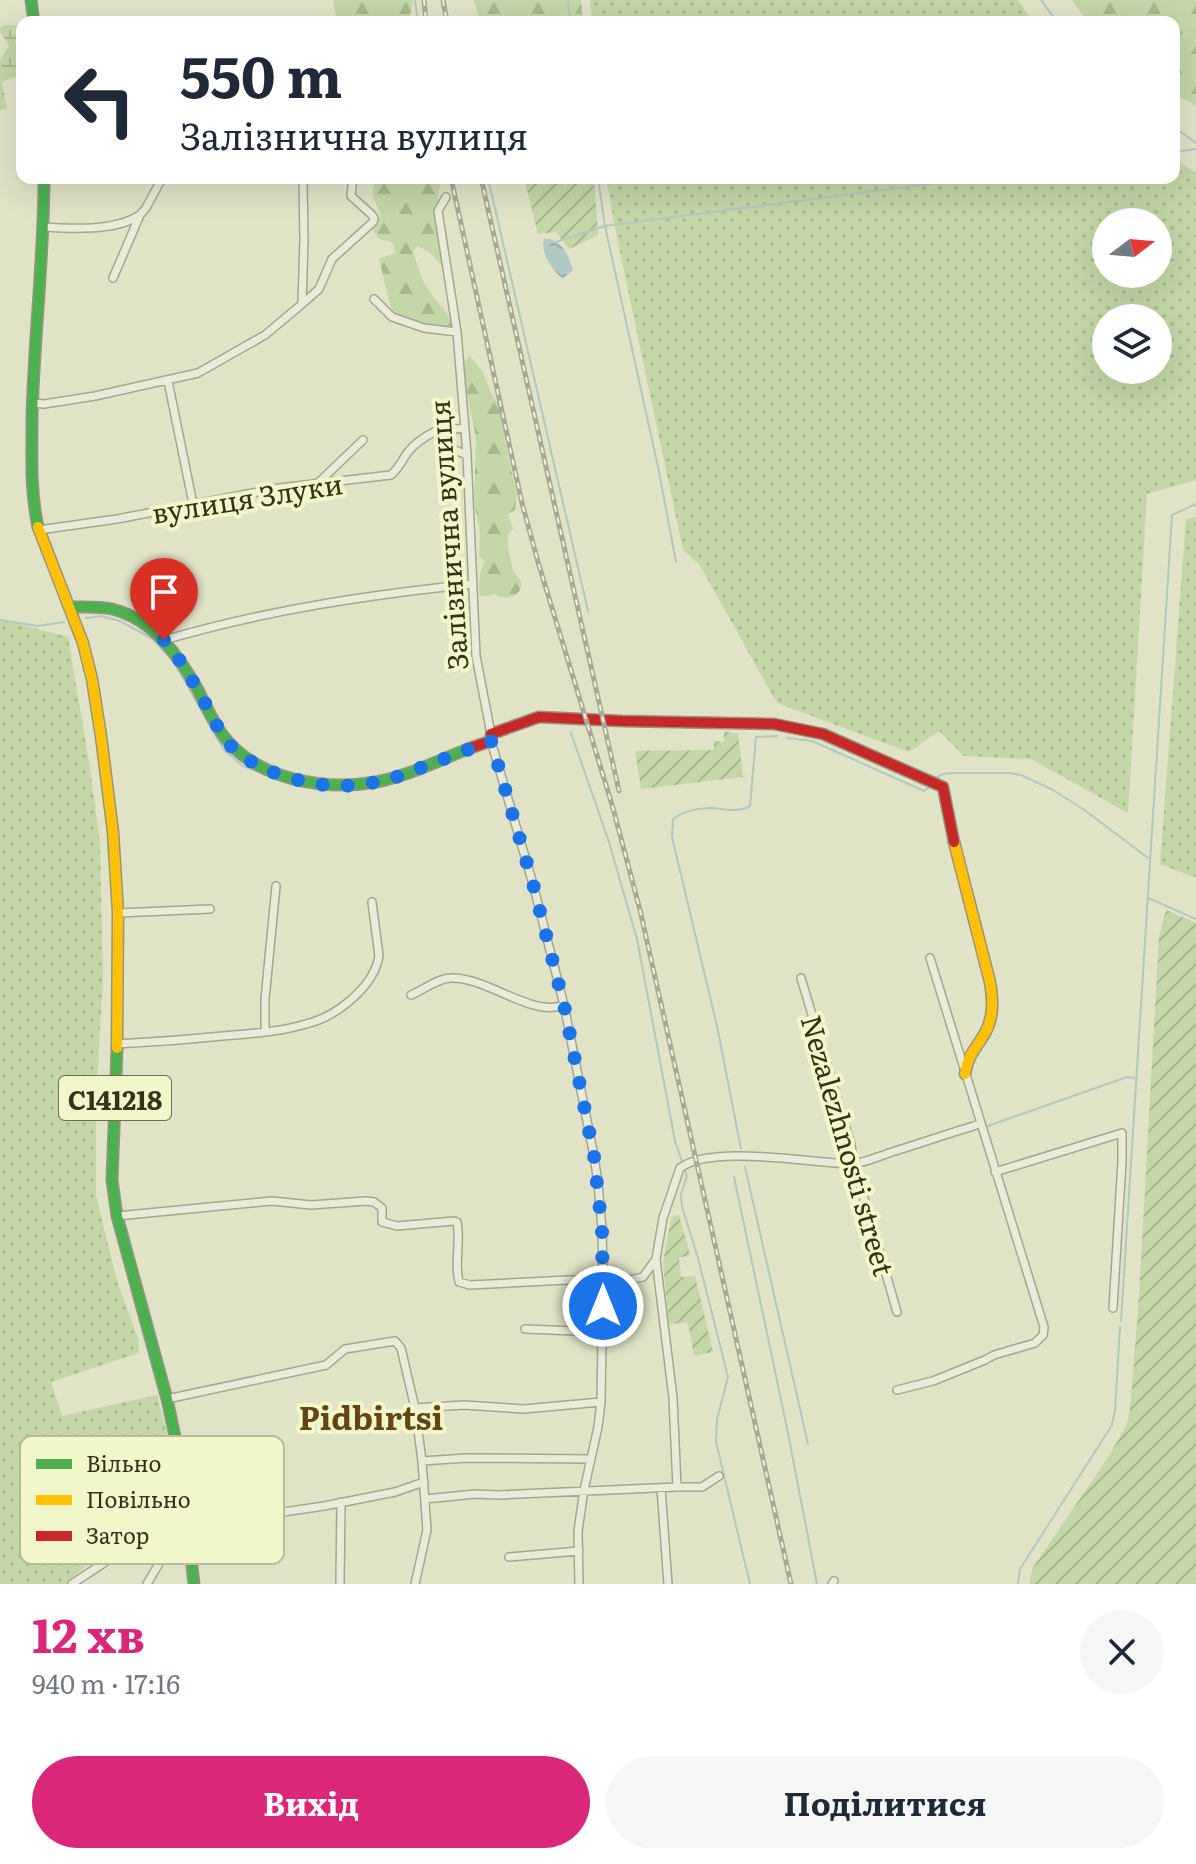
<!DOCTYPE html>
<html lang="uk">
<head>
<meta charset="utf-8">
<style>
  :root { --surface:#fff; --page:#f6f6f7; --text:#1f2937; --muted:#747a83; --accent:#db2777 }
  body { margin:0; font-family:Literata,serif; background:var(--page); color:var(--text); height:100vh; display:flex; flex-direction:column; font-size:30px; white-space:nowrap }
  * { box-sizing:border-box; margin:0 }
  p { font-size:26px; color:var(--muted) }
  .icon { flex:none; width:44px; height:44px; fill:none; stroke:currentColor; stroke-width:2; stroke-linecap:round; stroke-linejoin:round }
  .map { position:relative; height:1584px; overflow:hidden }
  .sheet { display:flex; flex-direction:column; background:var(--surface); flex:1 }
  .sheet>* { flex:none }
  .guide { position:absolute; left:16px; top:16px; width:1164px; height:168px; border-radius:16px; box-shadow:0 8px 32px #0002; background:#fff; color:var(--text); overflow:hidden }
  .needle { width:52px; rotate:74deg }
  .controls { position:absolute; left:1092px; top:208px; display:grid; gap:16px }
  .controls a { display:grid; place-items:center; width:80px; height:80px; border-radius:50%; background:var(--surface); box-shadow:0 8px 32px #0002; font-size:40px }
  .pin { position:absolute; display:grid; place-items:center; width:68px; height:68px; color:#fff; margin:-82px -34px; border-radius:50% 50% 50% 0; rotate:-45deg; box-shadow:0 0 8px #0007 }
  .pin .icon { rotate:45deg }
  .me { position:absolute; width:88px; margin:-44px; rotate:0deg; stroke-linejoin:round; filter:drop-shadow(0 0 6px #0008) }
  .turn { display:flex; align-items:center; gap:28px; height:168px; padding:0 32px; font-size:36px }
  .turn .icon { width:104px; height:104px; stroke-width:2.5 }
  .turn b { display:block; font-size:56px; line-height:68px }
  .round { display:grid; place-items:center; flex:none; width:84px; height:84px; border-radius:42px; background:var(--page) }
  .summary { display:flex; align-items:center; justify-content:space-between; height:136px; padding:0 32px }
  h1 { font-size:48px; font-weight:700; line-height:60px; color:var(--accent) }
  .action { display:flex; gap:16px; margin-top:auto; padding:16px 32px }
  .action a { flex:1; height:92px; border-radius:48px; background:var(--accent); color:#fff; font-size:32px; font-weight:700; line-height:92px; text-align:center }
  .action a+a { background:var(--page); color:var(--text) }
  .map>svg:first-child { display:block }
  .grass { fill:url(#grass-dots); fill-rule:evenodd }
  .forest { fill:url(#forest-firs) }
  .wetland { fill:url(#wetland-marsh) }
  .garden { fill:url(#garden-furrows) }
  .water { fill:url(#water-ripples) }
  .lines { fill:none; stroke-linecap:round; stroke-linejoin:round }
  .stream { stroke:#b2c8c2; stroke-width:2 }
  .street-casing { stroke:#a6a690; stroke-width:10 }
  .fast-casing { stroke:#969680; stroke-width:13 }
  .slow-casing { stroke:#969680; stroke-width:13 }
  .jam-casing { stroke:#969680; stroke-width:13 }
  .street { stroke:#e8ebd8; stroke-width:7 }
  .fast { stroke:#4caf50; stroke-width:10 }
  .slow { stroke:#ffc107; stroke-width:10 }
  .jam { stroke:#c62828; stroke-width:10 }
  .rail-casing { stroke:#a8a899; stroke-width:5 }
  .rail { stroke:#f2f7c9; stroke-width:2; stroke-dasharray:6; stroke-linecap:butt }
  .route { stroke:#1a73e8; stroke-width:14; stroke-dasharray:0 25.2 }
  .labels { text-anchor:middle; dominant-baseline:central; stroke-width:8; stroke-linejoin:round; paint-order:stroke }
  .shield { fill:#f2f7c9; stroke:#6e6d4e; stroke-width:2 }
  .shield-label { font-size:26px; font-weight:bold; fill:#353219 }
  .street-label { font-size:28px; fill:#353219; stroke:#f2f7c9 }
  .quarter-label { font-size:32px; font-weight:bold; fill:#644616; stroke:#f2f7c9 }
  .key { fill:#f2f7c9; stroke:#b9bc94; stroke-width:2 }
  .key-label { font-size:22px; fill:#353219 }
</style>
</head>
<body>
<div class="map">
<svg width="1196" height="1584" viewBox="0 0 1196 1584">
  <defs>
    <pattern id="grass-dots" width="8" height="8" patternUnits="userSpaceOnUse" patternTransform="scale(2)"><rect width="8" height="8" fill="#c3d7a7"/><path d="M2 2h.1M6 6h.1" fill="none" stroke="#a8b98f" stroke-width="1.8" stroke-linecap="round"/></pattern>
    <pattern id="forest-firs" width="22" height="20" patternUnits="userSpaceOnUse" patternTransform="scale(2)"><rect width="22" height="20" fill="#c3d7a7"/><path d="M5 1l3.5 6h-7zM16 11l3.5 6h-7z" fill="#a8b98f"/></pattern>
    <pattern id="wetland-marsh" width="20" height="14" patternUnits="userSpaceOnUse" patternTransform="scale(2)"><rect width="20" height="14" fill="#c3d7a7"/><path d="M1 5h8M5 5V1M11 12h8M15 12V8" fill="none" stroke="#a8b98f"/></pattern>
    <pattern id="garden-furrows" width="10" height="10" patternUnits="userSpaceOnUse" patternTransform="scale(2)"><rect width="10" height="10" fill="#c3d7a7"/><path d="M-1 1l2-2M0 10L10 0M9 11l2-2" fill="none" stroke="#a8b98f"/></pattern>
    <pattern id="water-ripples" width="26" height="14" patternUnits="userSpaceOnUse" patternTransform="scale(2)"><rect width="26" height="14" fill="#b2c8c2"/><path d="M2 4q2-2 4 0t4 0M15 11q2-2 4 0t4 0" fill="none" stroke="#9aaca6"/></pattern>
  </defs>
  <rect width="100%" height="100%" fill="#e0e3c6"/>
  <path class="grass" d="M590,0H1018L1033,22H592Z
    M1174,158L1196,173V480L1147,494L1128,813L1031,759L964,756L939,731L909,752L777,703L699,564L683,550L617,238L606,178H1174ZM1158,222V274H1106V222ZM1158,318V370H1106V318Z
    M1196,517V878L1160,864L1186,519Z
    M0,619L68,637L90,768L100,843L103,978L96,1099V1195L117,1281L138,1338L139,1353L51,1382L62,1416L157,1395L170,1445L177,1504L171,1515L86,1566L66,1584H0Z"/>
  <path class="forest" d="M333,0H413L410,16L411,22H337Z
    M474,0H581L583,22H480Z
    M1072,0H1196V105L1174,95V22H1088Z
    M373,178H439L440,186L434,219L444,265L442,266L430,253L418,246L413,251C417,263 420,276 427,287C437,306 448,307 453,330L433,328L394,315C387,297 384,278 379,259L395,253L394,244C382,236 378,245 373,228L381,215C375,202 370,194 375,180Z
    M469,355L483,372L491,393L499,405L509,460L517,496L515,510L508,514L513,529L508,535V549L513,571L522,583C520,598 506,601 494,594L487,596H480C478,583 479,573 485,561L479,556L480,531L474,502L476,437L467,394L464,364Z"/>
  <path class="wetland" d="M4,25H22V74L2,82L7,109L0,110V60L9,46L0,31V28Z"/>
  <path class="garden" d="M524,178H594L598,235L569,249L556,232L538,234Z
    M724,731L738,734L743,777L641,789L635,751L714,750V741L724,742Z
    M1166,910L1196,923V1584H1030L1031,1574L1034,1566L1107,1459L1126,1426L1130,1411L1139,1296L1159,937Z
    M679,1215L690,1255L679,1258L681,1277L695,1276L713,1352L694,1356L688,1323L669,1324L663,1261L672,1216Z"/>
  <path class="water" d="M544,239C562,238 568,255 573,270L563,279C553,271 540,253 544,239Z"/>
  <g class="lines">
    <path class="stream" d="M415,0L418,22
      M568,0L570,22
      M1041,0L1057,22
      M1174,127L1196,143
      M1174,152L1196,149
      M488,178L588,611
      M598,178L605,226L658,467L676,562
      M556,242L605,226L975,178
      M86,618L101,616L120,621L153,639L175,664L224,750L243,766L281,780
      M0,620L38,626L64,622
      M571,733L608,839L637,939L675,1141L683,1164
      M787,738L812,741L924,791L929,787
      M936,778L943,774L953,773H1009L1021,775L1053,790L1083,809L1148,858
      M291,783L324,790H336
      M1148,898L1196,919
      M988,1126L1127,1077L1134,1078
      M741,1149L717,1026L672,837L673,819C684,811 697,808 711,808C725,809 737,813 750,806L756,737L777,736
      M745,1167L808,1444
      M685,1170L687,1176L681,1194L682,1207L698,1258L728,1377L717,1419L716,1442L750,1584
      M734,1177L787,1428L817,1584
      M1121,1321L1172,515L1196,504
      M1018,1584L1020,1569L1112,1425L1115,1410L1120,1327"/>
    <g class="street-casing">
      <path id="street" d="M446,197L438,211L457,332L467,455L476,656L491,734
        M43,227C71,229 115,231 138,216
        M113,278L140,215L146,208L162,178
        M374,299L392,317L424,328L457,332
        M302,304L304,241L303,178
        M168,381L193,504
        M33,403L44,404L95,396L198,373L265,335L302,304L319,289L332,259L373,222L374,218L372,215L351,196L353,178
        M436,431L465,428
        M319,482L363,440
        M39,530L117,519L279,488L391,475C399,468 402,460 408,452C415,443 426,436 436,431L450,448L467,455
        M164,640C267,610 367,595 473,584
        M491,741L533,884L564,1005L594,1156L598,1183L602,1229L603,1279L601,1402L598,1427L584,1490L578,1531L579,1584
        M118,913L210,909
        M801,978L851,1145L854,1164L897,1312
        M411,995C423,990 438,978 451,978C488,977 532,1018 564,1005
        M265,1032V999L276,886
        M117,1044C156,1042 195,1039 234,1035C258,1033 283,1031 306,1024C336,1017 374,987 379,956L372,902
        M995,1172L1122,1133V1162L1113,1308
        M117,1216L272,1201L311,1205L366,1201L374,1202L382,1208V1222L397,1226L454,1221L457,1222C461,1242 454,1263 459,1282L470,1285L568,1280H630L643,1277L656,1259L663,1218L680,1168C711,1144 810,1163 850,1164C863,1164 879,1156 892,1152C921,1143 950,1133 980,1124
        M656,1259L673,1398L677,1487
        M525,1329L602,1332
        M897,1390L933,1381L985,1360L994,1355L1035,1343L1043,1335L1044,1327L930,958
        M167,1399L326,1365L345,1349L395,1341L401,1348L415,1408L422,1461L427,1530L415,1584
        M415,1408L464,1405L524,1409L601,1402
        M422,1461L467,1458L591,1459
        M661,1488L668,1584
        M425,1499L475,1494L499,1495L677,1487H702L719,1476
        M188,1526L324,1506L395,1492L424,1482
        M509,1557L579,1551
        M72,1584L166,1522L187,1512
        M147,1584L168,1548L173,1519
        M340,1584L341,1502
        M832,1584L834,1581"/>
    </g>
    <g class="fast-casing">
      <path id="fast" d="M31,0L34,22
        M38,527C30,490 32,455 32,417C34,337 44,258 44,178
        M70,607C84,607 99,606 112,609C153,619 179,656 198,690C206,706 214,724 225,738C259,780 325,791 376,782C409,776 441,759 473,747
        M117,1048L112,1180L117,1216L167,1399L180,1460L194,1584"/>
    </g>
    <g class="slow-casing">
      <path id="slow" d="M38,527L83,643L92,679L101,736L113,832L118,913L117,1048
        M954,842L990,982C993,1000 994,1017 985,1033C976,1049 968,1054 965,1074"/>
    </g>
    <g class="jam-casing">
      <path id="jam" d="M473,747L491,741V734L539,717L622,721L774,724L823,734L943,787L954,842"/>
    </g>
    <use href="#street" class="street"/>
    <use href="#fast" class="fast"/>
    <use href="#slow" class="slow"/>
    <use href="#jam" class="jam"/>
    <g class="rail-casing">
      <path id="rail" d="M424,0L426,22
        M443,0L447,22
        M451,178L522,503L538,562L613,808L640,910L791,1584
        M481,178L619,791"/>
    </g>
    <use href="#rail" class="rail"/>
  </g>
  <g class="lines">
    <path class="route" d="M164,640C183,662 196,687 210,712C215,721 219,731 225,739C247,769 300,784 336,786C355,786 373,783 391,779L491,741L533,884L564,1005L594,1156L602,1229L603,1306"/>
  </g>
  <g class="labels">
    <rect class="shield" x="59" y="1076" width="112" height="44" rx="6"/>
    <g class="shield-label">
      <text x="115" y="1098">С141218</text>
    </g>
    <g class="street-label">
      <text transform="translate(247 497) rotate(-9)">вулиця Злуки</text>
      <text transform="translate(447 535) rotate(-94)">Залізнична вулиця</text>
      <text transform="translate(849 1145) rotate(74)">Nezalezhnosti street</text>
    </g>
    <g class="quarter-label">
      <text x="371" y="1416">Pidbirtsi</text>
    </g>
  </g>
  <rect x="20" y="1436" width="264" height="128" rx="12" class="key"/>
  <rect x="36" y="1459" width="36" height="10" fill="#4caf50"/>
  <rect x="36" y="1495" width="36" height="10" fill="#ffc107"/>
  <rect x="36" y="1531" width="36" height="10" fill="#c62828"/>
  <g class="key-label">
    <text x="86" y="1472">Вільно</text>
    <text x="86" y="1508">Повільно</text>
    <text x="86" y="1544">Затор</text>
  </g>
</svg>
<div class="controls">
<a><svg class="needle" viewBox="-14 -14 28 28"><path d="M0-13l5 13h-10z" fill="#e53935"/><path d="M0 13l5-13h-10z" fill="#747a83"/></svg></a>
<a><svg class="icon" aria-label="layers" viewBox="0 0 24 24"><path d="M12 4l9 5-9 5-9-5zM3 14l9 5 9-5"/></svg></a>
</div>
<div class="pin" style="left:164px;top:640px;background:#d93025"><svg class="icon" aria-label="arrive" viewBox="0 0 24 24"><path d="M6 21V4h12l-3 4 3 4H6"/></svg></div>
<svg class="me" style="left:603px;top:1306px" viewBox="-20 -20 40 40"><circle r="17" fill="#1a73e8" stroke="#fff" stroke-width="3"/><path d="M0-11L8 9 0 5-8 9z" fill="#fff"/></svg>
<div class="guide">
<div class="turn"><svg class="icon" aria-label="left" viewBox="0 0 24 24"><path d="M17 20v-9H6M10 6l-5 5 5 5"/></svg><div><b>550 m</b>Залізнична вулиця</div></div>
</div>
</div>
<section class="sheet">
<div class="summary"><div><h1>12 хв</h1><p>940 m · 17:16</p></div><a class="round"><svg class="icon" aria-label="close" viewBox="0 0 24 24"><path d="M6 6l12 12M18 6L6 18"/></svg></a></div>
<div class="action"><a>Вихід</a><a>Поділитися</a></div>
</section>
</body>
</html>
